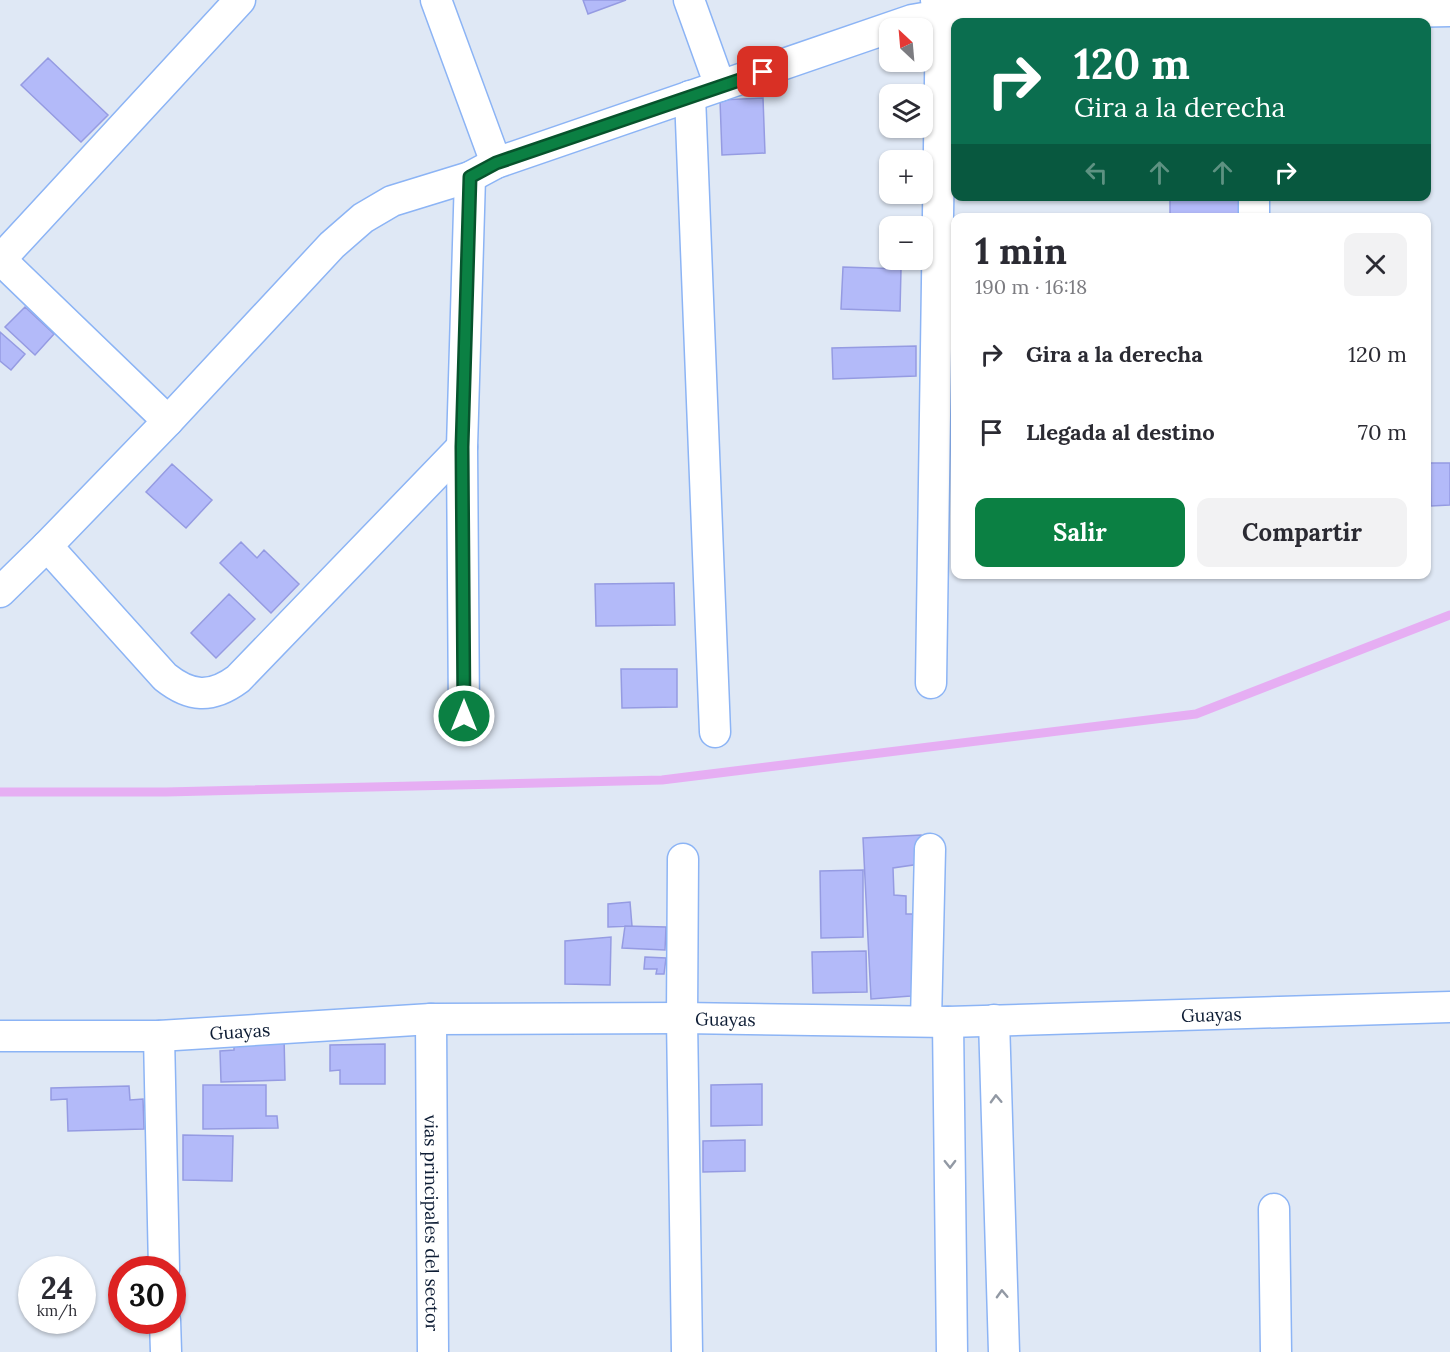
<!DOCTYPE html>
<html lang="es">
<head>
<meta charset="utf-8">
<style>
  :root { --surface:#fff; --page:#f2f2f3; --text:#2b2b33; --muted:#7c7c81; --accent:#0b8043 }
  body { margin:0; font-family:Lora,serif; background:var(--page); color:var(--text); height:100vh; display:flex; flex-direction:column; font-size:22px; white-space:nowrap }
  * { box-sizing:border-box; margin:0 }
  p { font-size:20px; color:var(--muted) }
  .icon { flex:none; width:33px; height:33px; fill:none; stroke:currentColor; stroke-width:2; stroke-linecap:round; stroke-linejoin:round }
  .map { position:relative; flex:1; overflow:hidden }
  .drawer { position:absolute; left:951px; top:213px; width:480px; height:366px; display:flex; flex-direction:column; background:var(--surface); border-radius:12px; box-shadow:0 2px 4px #0004 }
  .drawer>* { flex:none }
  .guide { position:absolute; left:951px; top:18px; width:480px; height:183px; border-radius:12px; box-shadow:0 2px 4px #0004; background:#0b6e4f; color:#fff; overflow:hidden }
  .needle { width:39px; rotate:334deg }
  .controls { position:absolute; left:879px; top:18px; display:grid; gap:12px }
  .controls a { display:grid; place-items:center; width:54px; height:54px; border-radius:12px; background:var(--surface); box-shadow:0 2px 4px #0004; font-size:30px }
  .speed { position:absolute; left:18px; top:1256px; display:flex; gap:12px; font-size:30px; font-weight:700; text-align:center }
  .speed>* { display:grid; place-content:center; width:78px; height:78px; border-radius:50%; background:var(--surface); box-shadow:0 2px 4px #0004; line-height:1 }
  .speed small { font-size:15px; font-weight:400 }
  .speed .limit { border:9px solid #d22; background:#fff; color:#111 }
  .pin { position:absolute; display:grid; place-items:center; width:51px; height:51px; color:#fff; margin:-26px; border-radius:12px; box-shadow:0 3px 9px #0006 }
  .me { position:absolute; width:66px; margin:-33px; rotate:0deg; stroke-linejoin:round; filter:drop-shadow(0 0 4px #0008) }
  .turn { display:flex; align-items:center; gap:21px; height:126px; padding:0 24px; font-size:27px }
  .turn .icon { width:78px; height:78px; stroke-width:2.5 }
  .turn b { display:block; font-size:42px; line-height:51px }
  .lanes { display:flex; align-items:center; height:57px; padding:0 24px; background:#0003; justify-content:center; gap:30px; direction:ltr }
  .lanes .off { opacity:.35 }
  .round { display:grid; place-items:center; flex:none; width:63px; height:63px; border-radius:12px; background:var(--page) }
  .summary { display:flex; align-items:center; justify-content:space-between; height:102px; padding:0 24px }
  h1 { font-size:36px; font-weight:700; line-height:45px }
  .action { display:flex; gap:12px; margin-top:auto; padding:12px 24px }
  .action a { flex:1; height:69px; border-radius:12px; background:var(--accent); color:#fff; font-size:24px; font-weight:700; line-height:69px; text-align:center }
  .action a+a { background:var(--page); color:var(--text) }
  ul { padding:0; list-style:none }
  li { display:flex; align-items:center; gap:18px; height:78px; padding:0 24px }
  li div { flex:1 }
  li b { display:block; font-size:22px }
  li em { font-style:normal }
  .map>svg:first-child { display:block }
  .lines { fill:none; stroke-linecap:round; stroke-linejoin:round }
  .stream { stroke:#e6aef3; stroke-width:9 }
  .building { fill:#b3baf9; stroke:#959be2; stroke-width:1.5 }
  .street-casing { stroke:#8cb4f5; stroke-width:33 }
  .street { stroke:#fff; stroke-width:30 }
  .oneway { stroke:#9299a4 }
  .route-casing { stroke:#07532c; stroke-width:15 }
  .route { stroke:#0b8043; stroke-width:10 }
  .labels { text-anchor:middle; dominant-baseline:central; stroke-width:5; stroke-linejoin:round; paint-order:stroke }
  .street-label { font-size:18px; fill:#0d1c34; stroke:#dfe8f5 }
</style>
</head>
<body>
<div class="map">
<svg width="1450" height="1352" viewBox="0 0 1450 1352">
  <rect width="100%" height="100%" fill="#dfe8f5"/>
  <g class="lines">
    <path class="stream" d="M0,792H166L662,780L1196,714L1450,615"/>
  </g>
  <path class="building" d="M583,0H626L588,14Z
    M48,58L108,115L81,142L21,85Z
    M763,98L765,153L722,155L720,100Z
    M1170,198L1243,199V218H1170Z
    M843,267L901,269L900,311L841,309Z
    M25,307L54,334L35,355L5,327Z
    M0,332L25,354L11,370L0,361Z
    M916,346V376L833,379L832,348Z
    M1430,463H1450V505L1431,506Z
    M172,464L212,500L186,528L146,492Z
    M241,542L257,558L264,550L299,584L271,613L220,563Z
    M674,583L675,625L596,626L595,584Z
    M229,594L255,619L216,658L191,633Z
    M621,669H677V707L622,708Z
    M921,835L920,864L893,868L894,895L906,896V914H922L921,991L911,996L871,999L863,838Z
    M863,870V937L821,938L820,871Z
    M630,902L632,926L608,927V904Z
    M625,926L666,927L665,950L622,948Z
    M611,937L610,985L565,984V941Z
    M866,951L867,992L813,993L812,952Z
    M645,957L666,958L664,974H656L657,969H644Z
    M284,1036L285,1080L221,1082L220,1051L234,1050V1037Z
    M385,1044V1084H340V1070L330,1071V1045Z
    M762,1084V1125L711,1126V1085Z
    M203,1085H266V1116H277L278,1128L203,1129Z
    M129,1086L130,1100L143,1099L144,1129L68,1131L67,1099L51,1100V1088Z
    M183,1135L233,1136L232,1181L183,1180Z
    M745,1140V1171L703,1172V1141Z"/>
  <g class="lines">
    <g class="street-casing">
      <g id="street">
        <path d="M436,0L496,163"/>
        <path d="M689,0L720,86"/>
        <path d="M690,96L715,732"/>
        <path d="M1254,196V218"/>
        <path d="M0,259L168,421L47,546L165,677C190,697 211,699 238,679L462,447"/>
        <path d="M0,260L240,0"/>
        <path d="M168,421L332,245L363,218L392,201L470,177L496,163L912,20L941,15H1252L1450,11"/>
        <path d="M0,592L47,546"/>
        <path d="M931,683L941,15L936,0"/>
        <path d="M464,716L462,447L470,177"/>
        <path d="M683,859L682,1018L687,1352"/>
        <path id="s1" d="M431,1019L433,1352"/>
        <path d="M994,1020L1004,1352"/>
        <path d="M926,1021L930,849"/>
        <path d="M948,1022L952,1352"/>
        <path id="s2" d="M0,1036H159L431,1019L682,1018L948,1022L1450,1007"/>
        <path d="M159,1036L164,1269"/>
        <path d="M1274,1209L1276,1352"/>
        <path d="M165,1320L166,1352"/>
      </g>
    </g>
    <use href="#street" class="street"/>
  </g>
  <defs><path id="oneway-chevron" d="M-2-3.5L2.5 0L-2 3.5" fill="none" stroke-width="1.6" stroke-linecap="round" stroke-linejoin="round" transform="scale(1.5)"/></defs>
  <g class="oneway">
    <use href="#oneway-chevron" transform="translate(996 1099) rotate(-92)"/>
    <use href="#oneway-chevron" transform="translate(950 1164) rotate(89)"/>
    <use href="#oneway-chevron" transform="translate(1002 1294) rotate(-92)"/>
  </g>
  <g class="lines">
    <g class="route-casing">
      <path id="route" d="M464,716L462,447L470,177L496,163L763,72"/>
    </g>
    <use href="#route" class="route"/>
  </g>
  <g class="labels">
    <g class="street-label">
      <text stroke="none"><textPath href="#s2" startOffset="1212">Guayas</textPath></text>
      <text stroke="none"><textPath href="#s2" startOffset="726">Guayas</textPath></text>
      <text stroke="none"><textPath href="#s2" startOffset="240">Guayas</textPath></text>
      <text stroke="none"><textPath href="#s1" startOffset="204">vias principales del sector</textPath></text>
    </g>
  </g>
</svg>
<div class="controls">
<a><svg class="needle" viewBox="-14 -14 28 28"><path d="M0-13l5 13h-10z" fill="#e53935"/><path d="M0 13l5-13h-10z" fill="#7c7c81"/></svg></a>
<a><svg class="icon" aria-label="layers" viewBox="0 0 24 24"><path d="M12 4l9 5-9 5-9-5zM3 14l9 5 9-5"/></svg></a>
<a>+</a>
<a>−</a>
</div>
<div class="speed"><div>24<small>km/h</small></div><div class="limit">30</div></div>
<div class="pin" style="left:763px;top:72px;background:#d93025"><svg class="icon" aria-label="arrive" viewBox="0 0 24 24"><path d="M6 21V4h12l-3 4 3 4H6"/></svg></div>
<svg class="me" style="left:464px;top:716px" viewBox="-20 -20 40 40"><circle r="17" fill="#0b8043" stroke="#fff" stroke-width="3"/><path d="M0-11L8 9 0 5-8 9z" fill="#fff"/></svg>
<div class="guide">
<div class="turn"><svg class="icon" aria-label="right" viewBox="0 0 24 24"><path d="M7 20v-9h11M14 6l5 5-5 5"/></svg><div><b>120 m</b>Gira a la derecha</div></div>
<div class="lanes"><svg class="icon off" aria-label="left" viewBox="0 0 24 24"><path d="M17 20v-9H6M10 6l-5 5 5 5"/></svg><svg class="icon off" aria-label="ahead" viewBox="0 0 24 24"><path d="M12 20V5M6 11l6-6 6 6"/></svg><svg class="icon off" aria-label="ahead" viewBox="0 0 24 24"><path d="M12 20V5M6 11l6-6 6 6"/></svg><svg class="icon" aria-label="right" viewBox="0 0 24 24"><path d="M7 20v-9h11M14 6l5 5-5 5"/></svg></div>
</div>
<section class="drawer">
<div class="summary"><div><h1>1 min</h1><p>190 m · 16:18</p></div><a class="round"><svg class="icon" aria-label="close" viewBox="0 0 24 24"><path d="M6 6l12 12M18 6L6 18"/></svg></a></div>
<ul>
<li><svg class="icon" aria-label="right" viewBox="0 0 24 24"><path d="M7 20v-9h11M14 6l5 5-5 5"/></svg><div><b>Gira a la derecha</b></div><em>120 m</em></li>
<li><svg class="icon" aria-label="arrive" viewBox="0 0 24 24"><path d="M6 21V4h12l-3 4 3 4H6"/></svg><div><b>Llegada al destino</b></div><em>70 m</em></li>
</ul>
<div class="action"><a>Salir</a><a>Compartir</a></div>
</section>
</div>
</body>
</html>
